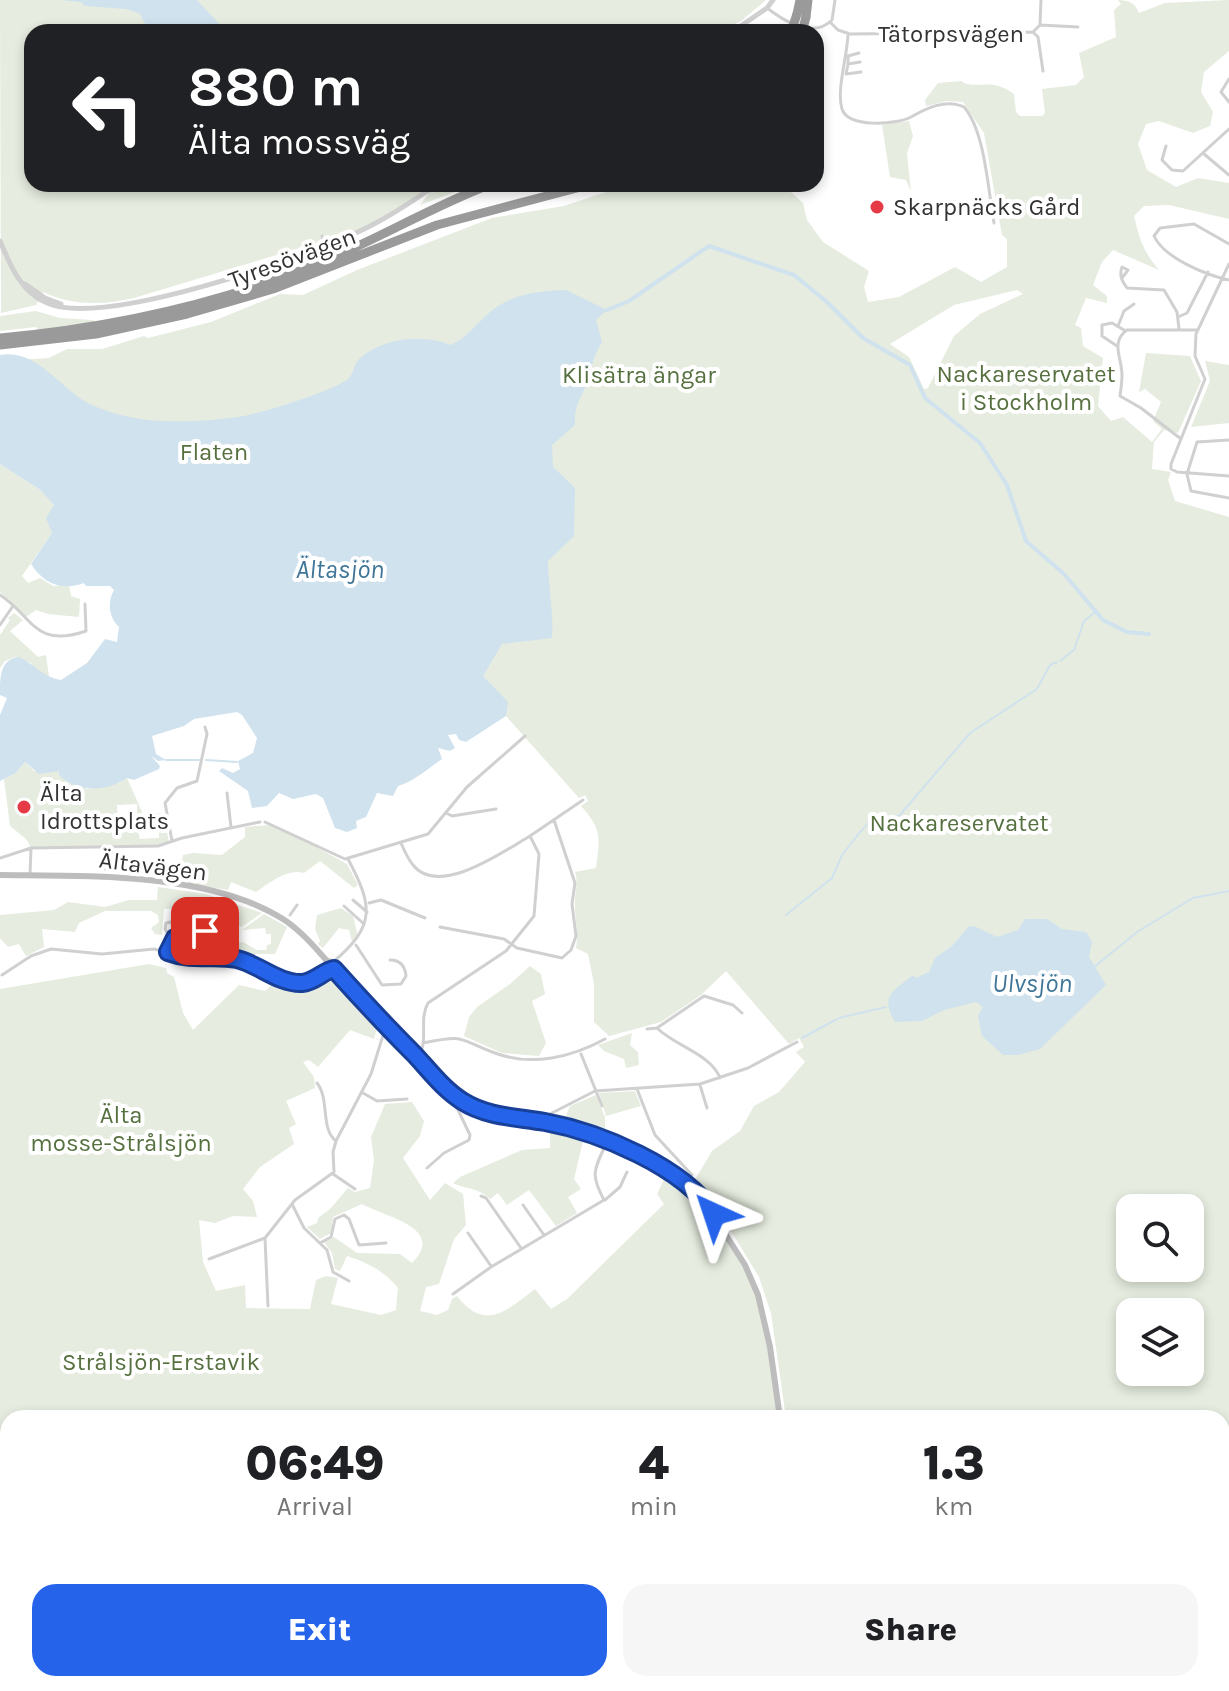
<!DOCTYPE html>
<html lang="en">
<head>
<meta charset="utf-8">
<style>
  :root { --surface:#fff; --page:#f6f6f6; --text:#202124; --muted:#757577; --accent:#2563eb }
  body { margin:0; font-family:Karla,sans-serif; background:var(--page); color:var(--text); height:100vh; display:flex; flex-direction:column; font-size:30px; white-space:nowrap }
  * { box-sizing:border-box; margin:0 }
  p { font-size:26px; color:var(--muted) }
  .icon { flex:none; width:44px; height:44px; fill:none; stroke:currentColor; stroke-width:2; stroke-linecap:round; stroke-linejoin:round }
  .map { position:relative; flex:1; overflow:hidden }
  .side { position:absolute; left:0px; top:1410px; width:1230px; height:282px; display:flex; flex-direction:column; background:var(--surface); border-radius:24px 24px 0 0; box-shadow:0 4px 12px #0003 }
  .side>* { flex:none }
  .banner { position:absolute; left:24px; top:24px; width:800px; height:168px; border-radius:24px; box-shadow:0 4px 12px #0003; background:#202124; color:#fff; overflow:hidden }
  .tools { position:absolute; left:1116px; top:1194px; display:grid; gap:16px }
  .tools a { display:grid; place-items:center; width:88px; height:88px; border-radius:16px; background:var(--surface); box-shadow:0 4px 12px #0003; font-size:40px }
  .pin { position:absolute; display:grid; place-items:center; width:68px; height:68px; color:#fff; margin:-34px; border-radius:16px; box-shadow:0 4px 12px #0006 }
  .me { position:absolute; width:88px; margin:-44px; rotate:318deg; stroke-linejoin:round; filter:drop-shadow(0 0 6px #0008) }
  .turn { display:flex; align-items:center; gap:28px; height:168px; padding:0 32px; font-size:36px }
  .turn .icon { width:104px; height:104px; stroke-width:2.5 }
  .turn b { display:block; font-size:56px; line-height:68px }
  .eta { display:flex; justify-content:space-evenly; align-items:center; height:136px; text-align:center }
  .eta b { font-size:48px; font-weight:800; line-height:56px }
  .primary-button { display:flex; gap:16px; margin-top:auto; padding:16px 32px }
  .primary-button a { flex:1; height:92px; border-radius:24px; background:var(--accent); color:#fff; font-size:32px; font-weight:800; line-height:92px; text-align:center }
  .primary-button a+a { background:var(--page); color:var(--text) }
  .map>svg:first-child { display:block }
  .green { fill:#e6ecdf; fill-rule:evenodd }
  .water { fill:#cfe2ee }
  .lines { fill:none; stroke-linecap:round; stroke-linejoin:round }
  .stream { stroke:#cfe2ee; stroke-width:2 }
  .canal { stroke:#cfe2ee; stroke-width:4 }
  .pedestrian { stroke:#d0d0d0; stroke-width:3 }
  .minor { stroke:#d0d0d0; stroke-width:3 }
  .tertiary { stroke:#d0d0d0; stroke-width:5 }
  .secondary { stroke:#bdbdbd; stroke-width:6 }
  .motorway { stroke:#9a9a9a; stroke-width:9 }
  .motorway-bridge { stroke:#9a9a9a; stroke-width:9 }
  .route-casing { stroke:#184099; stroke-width:20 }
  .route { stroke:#2563eb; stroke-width:14 }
  .poi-dot { fill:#e63946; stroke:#fff; stroke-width:3 }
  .labels { text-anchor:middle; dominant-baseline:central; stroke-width:8; stroke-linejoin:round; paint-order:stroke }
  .street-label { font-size:24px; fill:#333; stroke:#fff }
  .poi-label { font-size:24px; fill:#333; stroke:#fff; text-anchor:start }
  .park-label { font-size:24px; fill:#56703f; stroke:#fff }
  .water-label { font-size:26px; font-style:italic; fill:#3f7597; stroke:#fff }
</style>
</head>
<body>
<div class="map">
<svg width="1229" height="1691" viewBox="0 0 1229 1691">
  <rect width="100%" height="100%" fill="#fff"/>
  <path class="green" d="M0,0H766L741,21L717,32H32V184H476L420,205L429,193L356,231L134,298C103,305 73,306 43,292L36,305L1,313Z
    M1118,0C1129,0 1135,3 1139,13L1165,3L1229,0V51L1204,72L1201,92L1213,112L1210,126L1193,133L1159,121L1146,124L1138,144L1147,170L1176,187L1198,178L1229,183V219L1169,205L1144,206L1134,216C1139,238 1144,253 1159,270L1113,250L1102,262L1093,285L1107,296V303L1086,298L1075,325L1081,328L1083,346L1103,358L1098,406L1111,421L1123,417L1152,442L1162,429L1153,421L1161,402L1145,389L1139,392L1146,353L1190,356L1201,381L1178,433L1164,430L1154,442L1152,469L1171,472L1168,480L1175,501L1229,517V1581L1222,1586V1418H786L771,1313L759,1277L708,1193L691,1180L696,1178L712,1151L740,1131L754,1106L779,1092L805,1062L796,1052L804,1047L799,1038L789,1044L726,971L701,995L661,1022L609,1036L594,1022V984L588,954L576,948C579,932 575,922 575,906C574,894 579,885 575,872L596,868C600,837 602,829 581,806L588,801L585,795L579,798L506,716L0,361L49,358L67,349H102L144,336L148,338L211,322L280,294L303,295L357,270L492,218L564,206L630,184H782L803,203L807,220L823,242L869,271L864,287L868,302L899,297L955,267L981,282L1007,267V239L1002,235L984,133L963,102L947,101L926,106L925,100L938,83L961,81C975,91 990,76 1014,94L1016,112L1020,116H1042L1045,113L1042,89L1076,85L1084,77L1079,53L1116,37L1114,10L1121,4ZM1017,290L1023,294L980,314L954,336L928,388L924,389L909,357L890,344L954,305ZM1130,1208H1190V1268H1130ZM1130,1312H1190V1372H1130Z
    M909,121L913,136L907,153L911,191L906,180L890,177L882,125Z
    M36,311L60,318L93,320L96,323L39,330L36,327L0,331V316Z
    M1205,361L1229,365V423L1191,427L1210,381Z
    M0,464L39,489L54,505L52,533L22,576L28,583L40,578L53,586L69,585L71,596L80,599L79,617L48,614L36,610L26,617L0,592Z
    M14,613L23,620L10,631L38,657L46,655L49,677L39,673L31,663L15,657L5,661L0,668V635L10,620L8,618Z
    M25,762L34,771L57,770L87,789L119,783L127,778L143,814L163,813L169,842L158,846L31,848L27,840L10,826L4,779L16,773ZM137,804V819H159V838L140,839L136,824H118L117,805Z
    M269,825L287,831L347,864L358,885L354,888L320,861L304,873C288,868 269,883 256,892L231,882L228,890L178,882L183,855L193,853L222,855L245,837V827Z
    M158,887L206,894L262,913L242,927L234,924L225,932L197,929L195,923C210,917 223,926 236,920L240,911L216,906L199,907L198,918L183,921L181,908L164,909L162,935L155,934L151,928L159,922L158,915L151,911H105L79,923L75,932L42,929L44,947L26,956L19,944L8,947L0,938V915L54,910L68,902L105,907L129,900H157Z
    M341,908L353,916L358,936L352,942L349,930L339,928L323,948L318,944L320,941L315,929L317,915Z
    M264,914L287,927L275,954H256L246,959L221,955L218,936L234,933L235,936L227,937V943L243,942L257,950H266L267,945L271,944V934H266L265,928L242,930Z
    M149,964L166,968L167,973L174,977L183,1013L193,1030L239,985L265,991L278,979L304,985L326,974L378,1024L374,1039L350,1030L318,1067L309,1060L303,1062L314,1077L315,1088L286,1101L296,1124L289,1128L294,1144L260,1167L243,1189L253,1201L257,1217L233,1216L215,1223L199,1220L203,1262L216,1291L245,1285L246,1308L310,1309L316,1280L326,1276L338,1278L331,1304L381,1315L396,1310L398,1288C383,1270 368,1263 347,1256L340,1271L335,1269L332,1253L324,1242L334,1237L357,1253L400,1254L412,1263C447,1228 385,1217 362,1204L333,1217L331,1233L320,1239L307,1227L317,1223L318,1218L330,1209L348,1188L355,1192L370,1188L374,1160L371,1137L385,1104L412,1102L424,1121L420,1136L403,1158L430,1200L445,1183L463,1194L466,1225L454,1239L439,1284L426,1287L420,1311L437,1315L448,1310L452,1299L457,1296C485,1332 506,1311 535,1289L551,1309L567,1299L664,1204L657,1194L667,1173C711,1207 750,1259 763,1314C771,1347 773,1384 778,1418H8V1684H1010V1691H0V989Z
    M530,966L541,974L545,994L532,1001L546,1043L539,1056L502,1053L464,1036L469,1017L477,1007L510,984Z
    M632,1033L630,1045L638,1052L639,1065L626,1068L624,1059L604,1051L598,1045Z
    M635,1091L641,1106L606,1116L599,1093Z
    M596,1095L605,1117V1132L599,1136L552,1122L551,1117L556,1114L566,1116L570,1106Z
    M550,1128L584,1137L574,1179L581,1189L568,1197L577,1213L556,1226L529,1190L507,1205L498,1193L490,1199C478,1187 467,1190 453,1183L460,1177L522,1150L550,1148Z
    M1229,1683V1691H1041L1047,1684H1204L1212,1687Z"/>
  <path class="water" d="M61,0H197L224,29V32H150L139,13L126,9L85,6L81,2Z
    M566,290L607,310L596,320L602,342C594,355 592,365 588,380C582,399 574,402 575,425L552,445L553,467L575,488L574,536L548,561C548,587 554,612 552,638L502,644L483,676L508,702L506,716L466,742L459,740L456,734L448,735L455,748L450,751L438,748L442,759C427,769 415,781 398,786L393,796L377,793L366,817L356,821L357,828L347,832L335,828L323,798L316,794L293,799L279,793L267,806L252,808L248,791L219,771L222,768L233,773L240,769L238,761L253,753L257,738L242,715L237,712L194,719L184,726L152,736L156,754L166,760L158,761L151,756L160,766L159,769L134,780L127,778C107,792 77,793 59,775V771L39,774L25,762L16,773L0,781V715L7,698L0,695C0,677 0,659 19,657C35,664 42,677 61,680L87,663L105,639L117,642L119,627C109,618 107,602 114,590L110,586H86L84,583C61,591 44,584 31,564L52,533L46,518L54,505L39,489L0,464V355C39,348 62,393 94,406C140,426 189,423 238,417C257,415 333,391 348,379C354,374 353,365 359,359C384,337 423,334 451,345C468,337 475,325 489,313C509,294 540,291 566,290Z
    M1025,919H1047L1062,929L1086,932L1092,942L1089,957L1106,985L1040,1049L1018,1055H1003L982,1036L978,1016L983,1007L976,1002L944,1010L922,1021L895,1022C880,996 892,992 913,975L916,978L929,972L935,958L952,946L968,927L974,926L997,937L1018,930Z
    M1229,1621V1683L1207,1691H1169L1165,1684H1222V1627Z"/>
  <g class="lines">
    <path class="stream" d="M1075,647L1084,621L1095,612
      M1060,661L1075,649
      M166,760H199
      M206,760L237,762
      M864,828L868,823L886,821L900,815L970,733L1037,689L1050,665L1057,662
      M861,831L863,829
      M786,915L832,878L842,855L860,832
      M1137,932L1193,898L1229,891
      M1094,967L1136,933
      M839,1018L886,1007
      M802,1038L837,1019
      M246,1691L254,1684
      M1123,1691L1136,1684"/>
    <path class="canal" d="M607,310L629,301L709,246L794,275L827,302L863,338L910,365L925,398L980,443L1007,485L1026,541L1064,574L1103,620L1127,632L1149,634"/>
    <path class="pedestrian" d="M860,62L848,64L846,74L861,72
      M848,64V56L859,53"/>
    <path class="minor" d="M767,8C784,21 813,39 832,20L835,0
      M830,22L838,30L850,34L1033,32
      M1040,25L1078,27
      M1033,32L1038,37L1043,71
      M1033,32L1040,25L1041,0
      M848,33C848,54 836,90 842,109C848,128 896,125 911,117C925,109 946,98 964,107C985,131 988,190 994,223
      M1229,79L1221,92L1229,102
      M1166,146L1162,160L1172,170L1183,171L1229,129
      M1204,154L1229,175
      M322,236L324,246
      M1229,244L1194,224L1160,228L1154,236C1164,258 1206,275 1229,280
      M1229,264L1196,334L1195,356L1205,379L1171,464V469L1177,472L1229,476
      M1122,278L1128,270L1122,267C1119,276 1122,281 1127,288L1164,290L1177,312L1179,329
      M1178,317L1187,313L1208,272
      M1118,326L1124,311L1134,304
      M1117,346L1102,336V325L1112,323L1124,330
      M1181,439L1141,408L1120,396C1121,389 1122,382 1122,375C1122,358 1110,342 1127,330H1197
      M1229,440L1197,442L1187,474L1191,491L1229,498
      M0,595C33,616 34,649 86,631L85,604
      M0,625L13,606
      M227,793L231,827
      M446,813L452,816L496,809
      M265,822L345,859L428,834L467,787L525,736
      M172,841L165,803L177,788L197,781L207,734L205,727
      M401,843C404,850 408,859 413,865C439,898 504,851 530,836
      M104,847L105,869
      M0,858L31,848
      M30,875L31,848L158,846L182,838L260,822
      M353,900L367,912
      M369,903L381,900L425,918
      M344,906L364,924
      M290,915L297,905
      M440,927L504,939L517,948L562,958L571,950L576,936L572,904L575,883L554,820
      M172,941L165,929L166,923L176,921L179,926
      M356,945L382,985L401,984L406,976C405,965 400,960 390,960
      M168,952L172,941C196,924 214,941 236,930
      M333,962C376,926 373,906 348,859
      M2,975L31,956L51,949L102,954L154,949L192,959H235L301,983L315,979L326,968
      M647,1029L657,1028
      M423,1043C467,1034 457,1039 495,1053C532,1067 572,1057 605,1039
      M581,1054L602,1106
      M417,1058C430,1043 418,1020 428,1003L506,951L534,916L539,854L530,836L583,800
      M720,1078C711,1054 675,1046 657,1028L704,996L733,1005L742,1013
      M317,1083C330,1099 320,1129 336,1141
      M700,1085L707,1108
      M637,1089L655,1135L692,1175
      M363,1093L377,1101L407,1099
      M543,1122L550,1114L595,1091L700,1084L748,1068L797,1042
      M427,1168L444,1153L469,1140L470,1135L458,1110L462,1102
      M333,1174L355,1189
      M481,1196L486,1198L521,1248
      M605,1200L620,1187L627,1172
      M292,1204L304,1228L327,1250L333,1272L349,1281
      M523,1205L544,1235
      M468,1233L491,1266
      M320,1243L331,1237L335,1219L344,1215L349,1219L359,1245L386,1243
      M209,1259L265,1238
      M453,1294L491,1267L604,1200C590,1174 594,1170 606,1144
      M268,1306L265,1238L295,1200L334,1172L333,1152L336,1141L371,1074L385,1029
      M825,1691L830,1684
      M1038,1691L1044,1684"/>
    <path class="tertiary" d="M732,32L767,8L773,0
      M0,241C10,265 21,292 47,303C104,328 300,258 358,232C386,219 412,202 437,184
      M25,284L45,298L61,304"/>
    <path class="secondary" d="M0,875C86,876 208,872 283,919C300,930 314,946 327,961L333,962L334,969L386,1027L462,1102L493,1114L584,1132L663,1168L701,1196L745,1265L758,1295L770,1347L780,1418
      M1222,1592L1229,1588"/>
    <path class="motorway" d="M797,14L800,0
      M806,17L808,0
      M0,338C112,328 221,304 325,261C381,237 434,206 491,184
      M0,345L96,334L187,314L273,289L437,225L592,184"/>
    <path class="motorway-bridge" d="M791,32L797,14
      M802,32L806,17"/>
  </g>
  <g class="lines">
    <g class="route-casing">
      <path id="route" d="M205,931L175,938L168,952C195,962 212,954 237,959C258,964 279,984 302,983C315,982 323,971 334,969C360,998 386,1026 414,1054C429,1070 443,1089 462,1101C487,1117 517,1117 545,1122C599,1132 684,1167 714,1214"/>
    </g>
    <use href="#route" class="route"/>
  </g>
  <g class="poi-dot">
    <circle cx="877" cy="207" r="8"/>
    <circle cx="24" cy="807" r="8"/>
  </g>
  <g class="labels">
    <g class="street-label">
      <text x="951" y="34">Tätorpsvägen</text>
      <text transform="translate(292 258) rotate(-20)">Tyresövägen</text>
      <text transform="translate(153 866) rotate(7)">Ältavägen</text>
    </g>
    <g class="poi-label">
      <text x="893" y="207">Skarpnäcks Gård</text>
      <text x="40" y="793">Älta<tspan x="40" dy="28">Idrottsplats</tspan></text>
    </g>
    <g class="park-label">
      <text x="1026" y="374">Nackareservatet<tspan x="1026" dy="28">i Stockholm</tspan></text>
      <text x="639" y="375">Klisätra ängar</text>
      <text x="214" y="452">Flaten</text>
      <text x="959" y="823">Nackareservatet</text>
      <text x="121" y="1115">Älta<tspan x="121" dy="28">mosse-Strålsjön</tspan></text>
      <text x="161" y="1362">Strålsjön-Erstavik</text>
    </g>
    <g class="water-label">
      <text x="340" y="569">Ältasjön</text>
      <text x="1032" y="983">Ulvsjön</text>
    </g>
  </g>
</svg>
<div class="tools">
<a><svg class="icon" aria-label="search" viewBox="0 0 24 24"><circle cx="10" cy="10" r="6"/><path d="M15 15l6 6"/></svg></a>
<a><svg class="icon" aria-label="layers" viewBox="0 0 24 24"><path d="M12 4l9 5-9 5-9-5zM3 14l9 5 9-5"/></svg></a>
</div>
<div class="pin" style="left:205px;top:931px;background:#d93025"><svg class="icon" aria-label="arrive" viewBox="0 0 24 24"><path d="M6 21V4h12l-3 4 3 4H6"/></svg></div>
<svg class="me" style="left:714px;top:1214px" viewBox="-20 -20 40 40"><path d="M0-17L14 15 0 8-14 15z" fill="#2563eb" stroke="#fff" stroke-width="4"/></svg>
<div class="banner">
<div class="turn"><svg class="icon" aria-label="left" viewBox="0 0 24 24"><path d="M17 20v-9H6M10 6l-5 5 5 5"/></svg><div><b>880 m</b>Älta mossväg</div></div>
</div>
<section class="side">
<div class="eta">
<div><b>06:49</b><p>Arrival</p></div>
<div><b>4</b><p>min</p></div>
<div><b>1.3</b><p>km</p></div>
</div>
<div class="primary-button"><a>Exit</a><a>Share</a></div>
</section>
</div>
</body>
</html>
